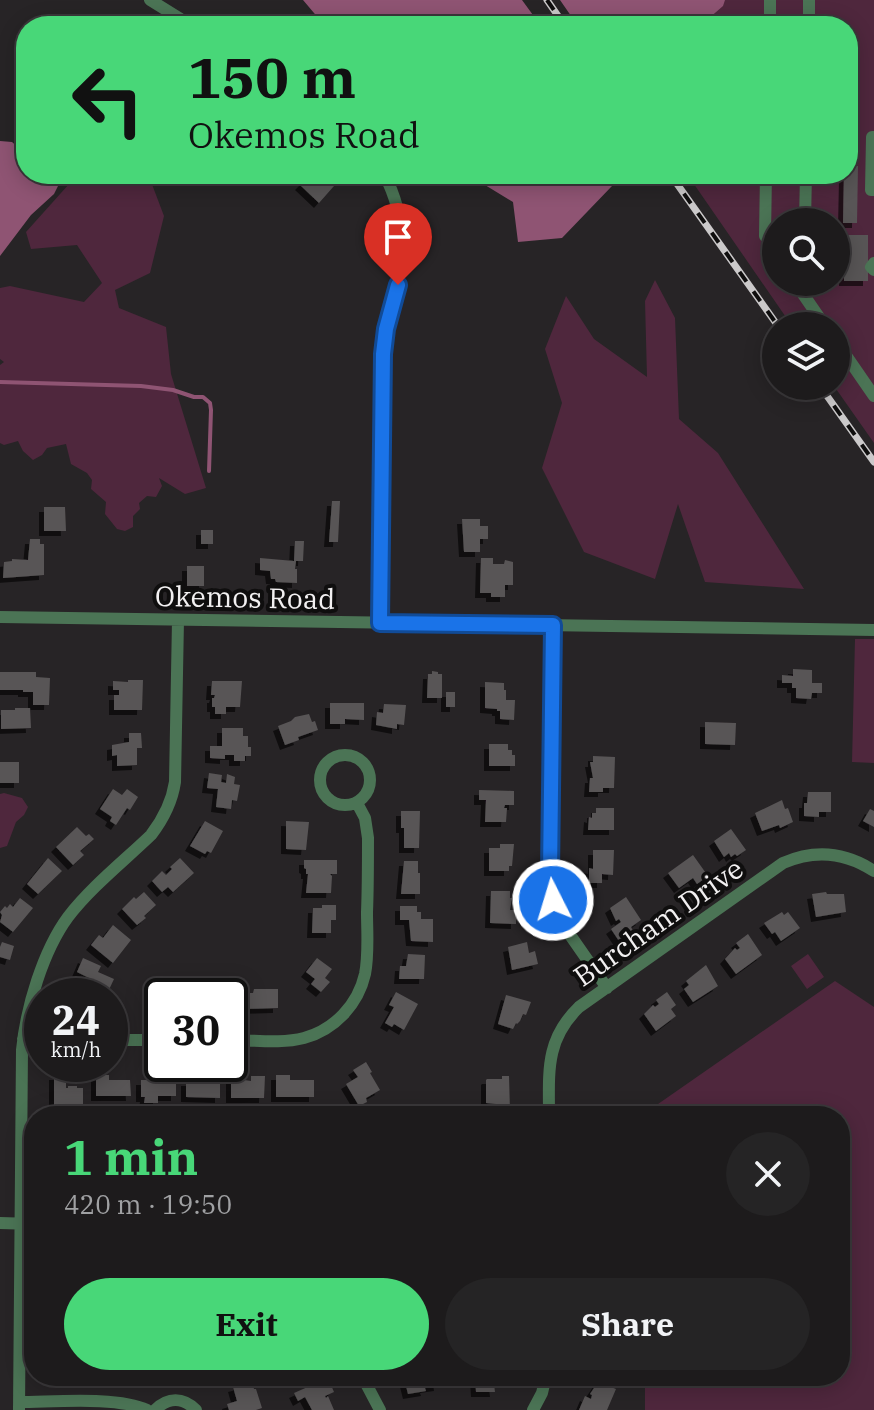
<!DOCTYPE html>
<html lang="en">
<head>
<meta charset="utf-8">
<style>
  :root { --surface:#1d1b1c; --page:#252425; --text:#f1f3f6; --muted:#a0a1a3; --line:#3b393b; --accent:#48d778 }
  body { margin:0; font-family:"IBM Plex Serif",serif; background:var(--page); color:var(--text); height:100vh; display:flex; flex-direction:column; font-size:30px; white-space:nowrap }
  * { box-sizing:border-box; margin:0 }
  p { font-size:26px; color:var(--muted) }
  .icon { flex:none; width:44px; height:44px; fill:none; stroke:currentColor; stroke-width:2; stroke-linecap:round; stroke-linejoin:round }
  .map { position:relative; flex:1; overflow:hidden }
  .sheet { position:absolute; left:24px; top:1106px; width:826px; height:280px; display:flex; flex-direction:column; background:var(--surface); border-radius:32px; box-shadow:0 4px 20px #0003,0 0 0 2px var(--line) }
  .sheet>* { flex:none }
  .guide { position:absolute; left:16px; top:16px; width:842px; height:168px; border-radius:32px; box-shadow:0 4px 20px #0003,0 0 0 2px var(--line); background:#48d778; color:#111; overflow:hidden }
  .controls { position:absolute; left:762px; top:208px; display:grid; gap:16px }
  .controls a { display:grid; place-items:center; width:88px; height:88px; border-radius:50%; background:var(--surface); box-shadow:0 4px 20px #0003,0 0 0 2px var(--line); font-size:40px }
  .speed { position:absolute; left:24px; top:978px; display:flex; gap:16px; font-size:40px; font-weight:700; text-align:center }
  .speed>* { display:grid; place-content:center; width:104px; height:104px; border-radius:50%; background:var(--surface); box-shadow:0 4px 20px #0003,0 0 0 2px var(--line); line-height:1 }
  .speed small { font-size:20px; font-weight:400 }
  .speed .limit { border:4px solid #111; border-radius:12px; background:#fff; color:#111 }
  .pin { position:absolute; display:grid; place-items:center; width:68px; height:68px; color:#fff; margin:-82px -34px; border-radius:50% 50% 50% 0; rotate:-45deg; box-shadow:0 0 8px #0007 }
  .pin .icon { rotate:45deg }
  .me { position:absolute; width:88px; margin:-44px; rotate:355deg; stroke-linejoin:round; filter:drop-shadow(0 0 6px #0008) }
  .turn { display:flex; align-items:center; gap:28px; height:168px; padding:0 40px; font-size:36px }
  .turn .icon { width:104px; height:104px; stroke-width:2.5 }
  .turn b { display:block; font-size:56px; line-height:68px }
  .round { display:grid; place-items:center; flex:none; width:84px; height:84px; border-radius:42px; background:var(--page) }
  .summary { display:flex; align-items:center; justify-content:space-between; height:136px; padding:0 40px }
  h1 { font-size:48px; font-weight:800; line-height:60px; color:var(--accent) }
  .button { display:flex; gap:16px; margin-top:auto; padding:16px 40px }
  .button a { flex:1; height:92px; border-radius:48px; background:var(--accent); color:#111; font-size:32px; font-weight:800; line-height:92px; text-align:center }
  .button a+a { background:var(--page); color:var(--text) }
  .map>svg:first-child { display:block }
  .green { fill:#4f273d; fill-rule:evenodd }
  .water { fill:#8f5473 }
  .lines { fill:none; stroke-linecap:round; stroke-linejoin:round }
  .stream { stroke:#8f5473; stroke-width:4 }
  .building { fill:#585556; filter:url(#shadow) }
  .minor { stroke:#4b7455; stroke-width:12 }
  .rail-casing { stroke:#cbc9ca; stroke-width:7 }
  .rail { stroke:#0f0e0e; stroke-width:4; stroke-dasharray:12; stroke-linecap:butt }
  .route-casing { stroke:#114b97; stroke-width:20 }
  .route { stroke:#1a73e8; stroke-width:14 }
  .labels { text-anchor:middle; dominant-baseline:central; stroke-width:8; stroke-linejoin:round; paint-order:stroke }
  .street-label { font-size:28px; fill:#f2f0f1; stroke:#0f0e0e }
</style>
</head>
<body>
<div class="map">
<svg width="874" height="1410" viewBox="0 0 874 1410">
  <defs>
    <filter id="shadow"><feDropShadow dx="-5" dy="5" stdDeviation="0" flood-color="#0009"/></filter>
  </defs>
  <rect width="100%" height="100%" fill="#272426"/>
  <path class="green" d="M566,0H874V443L834,386H836V326H792L687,174H848V26H584ZM776,222H836V282H776Z
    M78,174H116L150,179L164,216L150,273L115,290L119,308L166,327L171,374L206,488L185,494L159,478L162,486L156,497L147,496L139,503L140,509L133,516V527L125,531L117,529L105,514L106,502L91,489L92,480L87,473L71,464L66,444L47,448L42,455L33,460L23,451L18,441L4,445L0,443V365L4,362L0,359V288L10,286L84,302L102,283L77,245L31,249L26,232Z
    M655,280L675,318L679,419L718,453L804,589L705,582L678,504L655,579L584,552L542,468L562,403L545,349L566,296L594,339L647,377L645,301Z
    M855,639H874V763L852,762Z
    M4,793L22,798L28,807L24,815L16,822L7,846L0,848V794Z
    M808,954L824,977L807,989L791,966Z
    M835,981L874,1007V1410H645V1376H840V1116H648V1111Z"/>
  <path class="water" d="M303,0H522L541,26H325Z
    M560,0H725L723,6L700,26H578Z
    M0,141L12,142L21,150L26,149V174H72L69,178V182L58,186L54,194L31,215L0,256Z
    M480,174H618L612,186L562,238L518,242L513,202L485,185Z"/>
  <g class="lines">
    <path class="stream" d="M0,382L141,386L173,390L194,397H203L210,403L211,410L209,471"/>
  </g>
  <path class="building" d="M848,166H858L857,223H843L844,174H848Z
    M307,174H321L334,186L319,203L300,185L306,179L304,177Z
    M844,235H868V281H844Z
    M332,501H340L338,542H329Z
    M44,507H65L66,531H44Z
    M462,519H480V526H488V539H480V552H464Z
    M201,530H213V544H201Z
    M30,539H40V544H44V575L3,578L4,562L12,561V559L28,560Z
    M295,541H304L303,561H296L295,569H297V583L276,582L275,579H271L270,571L260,570V558L294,561Z
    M481,558H493V564H504L505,560L513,562V585H505V597H491V593H480Z
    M187,566H204V586H187Z
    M793,669L812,670V683H822V693H812L811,699L796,698V688H792V683H782V675L793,676Z
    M432,671L438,672V674H442V698H427L428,674H432Z
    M0,672H36V677L50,678L49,705H33V692H23V690H0Z
    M128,680H143L142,710H114V695H119V690H113V681L128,682Z
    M212,681H242L240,707H226V714H215V707H212V698H214L215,695H211Z
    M485,682L504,683V690H506V700H515L514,720L500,719V711H497V709L485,708Z
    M446,692H455V707H446Z
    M330,703H364V720L345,719V724H330Z
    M384,704L406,705L404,725L397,724V729L376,725L377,712L383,713Z
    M15,708H30L31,728L1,729V710H15Z
    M309,714L312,722L315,721L318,730L298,737L299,740L285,745L278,726L291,721L295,717Z
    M705,722L736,723L735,745L705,744Z
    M222,728H243V736H248V747H251V756H245V761H234V755H225V759L210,758V746H222Z
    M129,733H141L142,748H137V765L117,766V755L112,756V745L129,742Z
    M489,744H508V750H512V755H515V766H489Z
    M593,756L615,757L614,788H603V792H589L590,778H593L590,762H593Z
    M0,762H19V783H0Z
    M209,773L222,775L221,782L226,783L227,774L235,777L234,784L240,785L237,801L232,800L231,809L216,807L218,789L207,788Z
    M113,789L122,795L127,789L138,797L130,810L127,808L116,825L110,821L112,817L100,809Z
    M479,790L514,791V805H505L504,808H507L506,822H485L486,800H479Z
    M808,792H831V812H819V817L804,816V803H807Z
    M782,800L785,809L788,808L793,822L780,828L779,825L762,831L755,813Z
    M596,808H614V830H588L589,817L592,818V813H596Z
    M870,809L874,811V827L863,821Z
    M401,811H420L419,848H404V828H401Z
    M205,821L223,831L211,853L207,851L205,854L190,846Z
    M286,821L309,822L306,850L286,849Z
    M77,827L86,836L89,834L94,839L80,851L84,855L73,865L56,847Z
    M731,829L746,850L737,856L735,854L731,857L729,853L724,857L714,841Z
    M500,844H514L512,866H509V871H489V848H500Z
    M593,850H614L613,875L602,874V883H589V868L593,869Z
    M693,855L708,876L697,884L693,878L679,888L668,873Z
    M48,858L62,871L38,894L27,884Z
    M180,858L194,873L173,892L168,887L162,892L152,881L162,871L166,875L172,869L170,867Z
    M304,860H337V874H330L332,876L331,893H306L308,874H306V869L304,868Z
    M404,861H418V873H420V894H401Z
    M491,891H510V898H512L510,910H516V924L490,923Z
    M144,892L156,905L144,916L146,918L137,925L122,909L134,897L136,899Z
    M826,892L827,894H844L846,912L816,917L812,894Z
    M626,897L641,920L631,927L633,931L619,941L611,929L621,922L619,919L616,921L610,908Z
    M20,898L33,908L13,932L0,922L2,915L0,912L5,906L7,908L10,904L13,907Z
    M322,905H336V920H331V933H312L313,908H322Z
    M400,906H417V912H421V919H433V942L411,941L409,920H400Z
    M782,912L784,915L788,912L800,928L781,941L775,932L772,934L764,923Z
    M113,925L131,940L113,963L91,945L99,935L103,938Z
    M748,934L762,955L736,974L725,959L735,948L737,950L740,948L736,943Z
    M2,942L14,946L10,960L0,957V947Z
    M527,942L529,953L535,951L538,964L512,970L508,947Z
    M408,954L425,955L424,979H399L400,966H406Z
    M83,958L101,966L98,972L114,979L106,996H83L91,979L77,972Z
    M317,958L332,969L325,978L330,982L321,992L311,984L315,979L306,972Z
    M706,965L718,986L693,1002L684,989L689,985L686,981Z
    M148,986H185V996H162V1008H148Z
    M196,987H230L229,996H196Z
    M254,989H278V1008L242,1009L243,993H253Z
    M396,992L418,1004L404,1030L394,1024L392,1027L385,1023L394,1007L389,1005Z
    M667,992L676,1005L671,1009L676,1016L656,1031L644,1014L653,1005L655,1007L659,1004L656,1000Z
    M506,995L531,1002L526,1015L523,1014L520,1021L517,1024L516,1023L513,1029L498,1024Z
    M366,1062L372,1072L370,1073L380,1090L366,1098L367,1102L359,1106L346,1084L358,1077L353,1070Z
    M54,1075H66V1088H68V1086H77V1088H83V1105H54Z
    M96,1075H109V1080H130L131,1096H96Z
    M163,1075L176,1076V1096H158V1103H144L145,1097H141V1080H163Z
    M276,1075H290V1080H314V1097H276Z
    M207,1076H220V1098L186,1097V1081H207Z
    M251,1076H265L264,1098H231V1078L251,1081Z
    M502,1076H509L510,1111H497L496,1104L486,1103V1080L487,1079H502Z
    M606,1108L612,1109V1116H593V1109H606Z
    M408,1376H432L433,1380L438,1379L439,1386L425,1388L426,1391L408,1394L405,1382L409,1381Z
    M475,1376H506V1379H497V1384H494L495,1392H476Z
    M328,1378L334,1392L325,1396L326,1398L328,1396L334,1410H312L305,1397L298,1401L294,1393Z
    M252,1382L254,1389H256L262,1408L256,1410H229L227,1404L237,1401L233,1387Z
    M598,1382L616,1389L607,1410H579L585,1396L591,1399L592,1395L590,1394Z"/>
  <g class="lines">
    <path class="minor" d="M150,0L192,26
      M770,26V0
      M809,26V0
      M874,137H872L871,190H874
      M766,174L765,236H776
      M805,222L806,174
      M874,263L871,267L874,270
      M797,282L803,294L825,326
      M836,341L874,396
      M0,617L874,630
      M380,623L383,354C392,288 419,240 384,174
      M553,625L551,887L561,922L607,988
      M320 780a25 25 0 1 1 50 0a25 25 0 1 1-50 0Z
      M23,1039H42
      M110,1040H162
      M230,1040C254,1040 281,1044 304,1038C334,1030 358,1005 365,974C369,954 367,932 367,912C368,888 368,863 368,838L365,818L357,803
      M549,1116C549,1072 545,1040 579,1007L783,863C815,849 845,852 874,871
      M0,1223L34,1224
      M362,1376L380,1410
      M19,1402C53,1402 118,1396 147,1410
      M19,1410L22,1050C26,1008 43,951 68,917C91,887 124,861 151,835C164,818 172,802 175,782L178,620
      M155,1410C168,1397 183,1397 196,1410
      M533,1410L542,1393L546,1376"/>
    <g class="rail-casing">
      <path id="rail" d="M547,0L565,26
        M670,174L778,326
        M820,386L874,462"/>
    </g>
    <use href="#rail" class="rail"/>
  </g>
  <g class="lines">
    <g class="route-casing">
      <path id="route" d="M398,285L386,329L383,354L380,623L553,625L550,874L553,900"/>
    </g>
    <use href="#route" class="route"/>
  </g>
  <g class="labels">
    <g class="street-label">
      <text transform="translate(245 597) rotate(1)">Okemos Road</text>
      <text transform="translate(658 922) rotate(-35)">Burcham Drive</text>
    </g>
  </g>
</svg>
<div class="controls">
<a><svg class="icon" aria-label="search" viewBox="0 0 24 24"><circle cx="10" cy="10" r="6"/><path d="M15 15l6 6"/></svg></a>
<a><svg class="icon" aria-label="layers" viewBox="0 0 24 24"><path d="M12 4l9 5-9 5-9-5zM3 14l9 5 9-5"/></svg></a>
</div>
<div class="speed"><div>24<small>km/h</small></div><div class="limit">30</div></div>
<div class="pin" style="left:398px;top:285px;background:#d93025"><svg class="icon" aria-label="arrive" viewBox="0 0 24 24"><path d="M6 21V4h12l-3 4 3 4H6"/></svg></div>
<svg class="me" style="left:553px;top:900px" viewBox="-20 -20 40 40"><circle r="17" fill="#1a73e8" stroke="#fff" stroke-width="3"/><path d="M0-11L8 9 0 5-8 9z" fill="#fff"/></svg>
<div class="guide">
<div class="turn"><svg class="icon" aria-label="left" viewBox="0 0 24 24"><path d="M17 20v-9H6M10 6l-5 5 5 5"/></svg><div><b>150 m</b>Okemos Road</div></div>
</div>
<section class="sheet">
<div class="summary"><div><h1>1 min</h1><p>420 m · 19:50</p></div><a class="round"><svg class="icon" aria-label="close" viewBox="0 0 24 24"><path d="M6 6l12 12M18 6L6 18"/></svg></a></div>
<div class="button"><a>Exit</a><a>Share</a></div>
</section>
</div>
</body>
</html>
